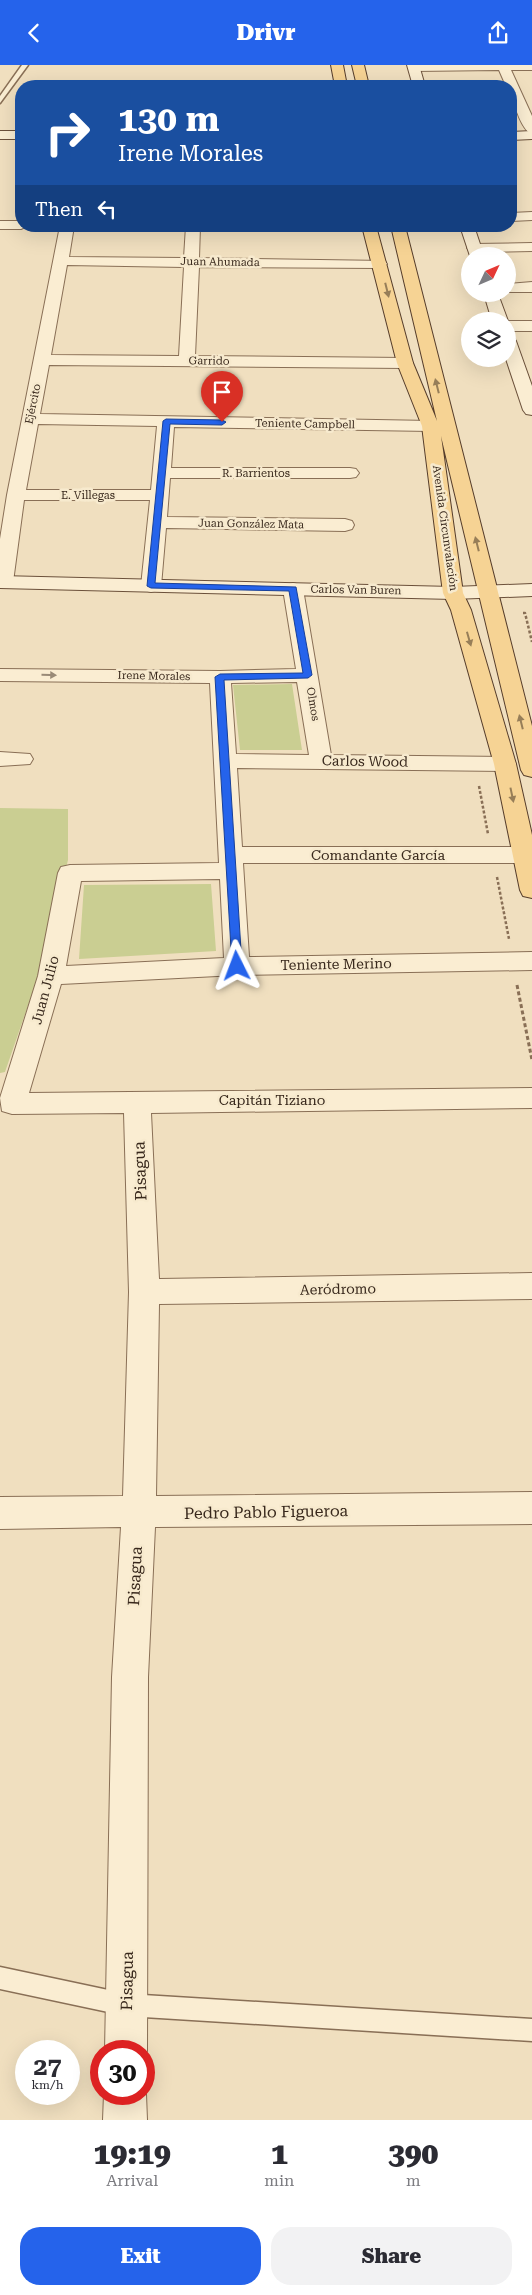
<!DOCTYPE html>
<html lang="en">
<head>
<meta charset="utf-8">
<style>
  :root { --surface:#fff; --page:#f2f2f3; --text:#2b2b33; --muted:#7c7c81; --accent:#2563eb }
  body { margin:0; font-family:"Roboto Serif",serif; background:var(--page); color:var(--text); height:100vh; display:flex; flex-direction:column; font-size:19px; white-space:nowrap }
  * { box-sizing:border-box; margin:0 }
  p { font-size:16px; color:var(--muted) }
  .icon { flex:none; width:28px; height:28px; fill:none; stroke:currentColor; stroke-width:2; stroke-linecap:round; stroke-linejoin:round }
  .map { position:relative; height:2055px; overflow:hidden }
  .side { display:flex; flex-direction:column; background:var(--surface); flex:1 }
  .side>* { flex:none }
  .top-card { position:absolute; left:15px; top:15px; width:502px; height:152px; border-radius:20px; box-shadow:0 5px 20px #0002; background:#1a4fa0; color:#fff; overflow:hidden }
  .needle { width:32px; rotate:46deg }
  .tools { position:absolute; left:461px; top:182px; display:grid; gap:10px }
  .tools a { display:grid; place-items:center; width:55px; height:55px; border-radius:50%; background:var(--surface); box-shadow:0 5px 20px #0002; font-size:25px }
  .speed { position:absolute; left:15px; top:1975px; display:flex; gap:10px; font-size:25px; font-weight:700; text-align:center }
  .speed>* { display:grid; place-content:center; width:65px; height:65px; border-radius:50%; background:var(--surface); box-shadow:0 5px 20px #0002; line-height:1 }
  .speed small { font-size:12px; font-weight:400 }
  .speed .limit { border:8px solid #d22; background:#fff; color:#111 }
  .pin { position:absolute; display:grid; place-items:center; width:42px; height:42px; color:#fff; margin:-51px -21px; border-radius:50% 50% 50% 0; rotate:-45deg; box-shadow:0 0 5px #0007 }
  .pin .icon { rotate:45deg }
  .me { position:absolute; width:55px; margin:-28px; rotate:357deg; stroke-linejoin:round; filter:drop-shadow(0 0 4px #0008) }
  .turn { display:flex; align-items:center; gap:18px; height:105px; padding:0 20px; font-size:22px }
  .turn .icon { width:65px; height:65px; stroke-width:2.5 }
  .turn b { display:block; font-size:35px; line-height:42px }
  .then { display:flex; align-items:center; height:48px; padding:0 20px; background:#0003; gap:10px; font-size:19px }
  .eta { display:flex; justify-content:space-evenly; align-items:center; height:85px; text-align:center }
  .eta b { font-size:30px; font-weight:800; line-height:35px }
  .cta { display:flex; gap:10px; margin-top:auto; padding:10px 20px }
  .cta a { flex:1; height:58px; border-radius:20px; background:var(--accent); color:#fff; font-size:20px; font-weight:800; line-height:58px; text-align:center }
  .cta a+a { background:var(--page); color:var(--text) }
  header { display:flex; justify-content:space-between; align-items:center; height:65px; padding:0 20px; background:var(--accent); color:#fff; font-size:22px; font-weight:800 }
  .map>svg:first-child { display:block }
  .green { fill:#cace92 }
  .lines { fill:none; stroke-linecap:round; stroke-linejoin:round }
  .lane-casing { stroke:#896f56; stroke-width:3 }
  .street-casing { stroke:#896f56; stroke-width:2 }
  .secondary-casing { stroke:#6b503a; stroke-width:2 }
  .primary-casing { stroke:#563d2b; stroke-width:2 }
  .path-far1 { stroke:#896f56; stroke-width:2.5; stroke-dasharray:3 2; stroke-linecap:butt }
  .path { stroke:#896f56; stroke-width:3; stroke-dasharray:4 2.5; stroke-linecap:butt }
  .lane { fill:#faedd2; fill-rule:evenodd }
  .street { fill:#faedd2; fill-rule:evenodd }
  .secondary { fill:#faedd2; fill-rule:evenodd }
  .primary { fill:#f6d394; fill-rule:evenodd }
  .oneway { fill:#977e58 }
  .oneway2 { fill:#998a77 }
  .route { fill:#2563eb; stroke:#184099 }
  .labels { text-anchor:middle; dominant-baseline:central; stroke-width:5; stroke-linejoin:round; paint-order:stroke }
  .far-street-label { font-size:11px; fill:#38281c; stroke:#f7eace }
  .street-label { font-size:14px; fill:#38281c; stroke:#f7eace }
  .near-street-label { font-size:16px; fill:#38281c; stroke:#f7eace }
</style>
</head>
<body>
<header><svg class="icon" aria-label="back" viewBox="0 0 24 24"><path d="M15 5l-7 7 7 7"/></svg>Drivr<svg class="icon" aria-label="share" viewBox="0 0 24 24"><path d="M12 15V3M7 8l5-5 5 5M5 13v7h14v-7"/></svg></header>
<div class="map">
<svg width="532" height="2055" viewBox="0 0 532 2055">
  <rect width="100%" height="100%" fill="#f0dfbf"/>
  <path class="green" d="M292,619L302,685H240L233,620Z
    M0,743L68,744V795L41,903L5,1007L0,1008Z
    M211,819L216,886L79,894L84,820Z"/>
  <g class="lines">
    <g class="lane-casing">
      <path id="lane" d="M22,0H28L0,38V31Z
        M0,1902L127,1929L532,1954V1976L127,1951L0,1924Z"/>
    </g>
    <g class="street-casing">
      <path id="street" d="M410,0H532V5H511L532,51V69C521,66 511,32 511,21H506L499,5L414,6L410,4Z
        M532,147V155L511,156V148Z
        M0,156H21V161H27L21,164H0Z
        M60,161H74L69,192L184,193L186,161H200L199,193L385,196L387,199L380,203L199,202L195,291L405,293L411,295L413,298L411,301L405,303L49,300L40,349L431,356L437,357L440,361L437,365L431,366L174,362L171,403H350L356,404L359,408L356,412L350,413H170L167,452L345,454L352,456L354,460L352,464L345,466L166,463L161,521L158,525L151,527L144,525L141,521L150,435H24L13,517L10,521L0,522V474L7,430ZM67,200L184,202L179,291L51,290ZM38,359L157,361L151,425H26Z
        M532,178V186L474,187L467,183L474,179Z
        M532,217V227H508V219Z
        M508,256H532V266H508Z
        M293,518L300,520L303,524L331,690L505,692L513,694L516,699L513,704L505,706L237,703L242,782H525L532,784V796L525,798H243L249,892L532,887V905L237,910L61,919L29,1028L532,1023V1043L151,1048L159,1214L532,1208V1234L159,1239L156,1431L532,1427V1459L155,1462L148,1612L147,1986L144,1994V1986H105L112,1612L121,1462L0,1464V1432L123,1431L129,1227L124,1048L12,1049L2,1046L0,1033L38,911L58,808L61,802L70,800L219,798L210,618L0,616V604L220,606L296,604L283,524L286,520ZM297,617L309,690L236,689L231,618ZM220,814L224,893L66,901L81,816Z
        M0,687L30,689L33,694L30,699L0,701Z
        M144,2022L146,2029L147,2055H103L104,2029H144Z"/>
    </g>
    <g class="secondary-casing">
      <path id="secondary" d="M407,0H419L425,21H413Z
        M0,66H21V74H0Z
        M532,66V74L511,75V67Z
        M460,161H474L484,191H470Z
        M484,229H498L508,256H492Z
        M508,271L514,273L516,276L532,321V350L526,349L523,345L506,294Z
        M0,511L453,522L532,519V531L453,534L0,523Z"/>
    </g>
    <g class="primary-casing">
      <path id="primary" d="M331,0H343L347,21H335Z
        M352,0H364L369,21H357Z
        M362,161H376L413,298L437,356L391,161H405L532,661V712L524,710L521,705L441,371L463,528L471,545L516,699L532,770V833L523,831L520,825L494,699L451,545L443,528L422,361L397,298Z"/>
    </g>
    <path class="path-far1" d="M523,548H525L532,577
      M479,721L488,769
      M497,812L509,874"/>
    <path class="path" d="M517,920L532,995"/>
    <use href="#lane" class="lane"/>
    <use href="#street" class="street"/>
    <use href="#secondary" class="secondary"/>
    <use href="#primary" class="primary"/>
  </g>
  <defs><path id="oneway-solid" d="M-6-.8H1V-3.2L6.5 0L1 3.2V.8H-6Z" transform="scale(1.25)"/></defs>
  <g class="oneway">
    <use href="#oneway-solid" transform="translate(387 225) rotate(76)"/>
    <use href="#oneway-solid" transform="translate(437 321) rotate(-104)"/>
    <use href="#oneway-solid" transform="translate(477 479) rotate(-104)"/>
    <use href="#oneway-solid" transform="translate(469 574) rotate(74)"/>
    <use href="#oneway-solid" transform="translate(521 657) rotate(-104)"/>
    <use href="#oneway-solid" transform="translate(512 730) rotate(78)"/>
  </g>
  <use class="oneway2" href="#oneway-solid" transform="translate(49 610) rotate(1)"/>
  <path class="route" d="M166,354L222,355L226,357L222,360L170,359L155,518L296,522L312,610L308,613L224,615L242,901L237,904L232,901L215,612L220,609L303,608L289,526L151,523L147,521L163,356Z"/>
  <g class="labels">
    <g class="far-street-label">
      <text transform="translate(220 197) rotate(1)">Juan Ahumada</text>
      <text transform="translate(209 296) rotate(1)">Garrido</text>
      <text transform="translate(33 339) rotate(-78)">Ejército</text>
      <text transform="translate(305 359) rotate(1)">Teniente Campbell</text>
      <text x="256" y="408">R. Barrientos</text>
      <text x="88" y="430">E. Villegas</text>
      <text transform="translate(251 459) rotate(1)">Juan González Mata</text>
      <text transform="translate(445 463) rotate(82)">Avenida Circunvalación</text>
      <text transform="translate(356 525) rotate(1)">Carlos Van Buren</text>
      <text transform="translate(154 611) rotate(1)">Irene Morales</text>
      <text transform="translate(313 639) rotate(81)">Olmos</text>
    </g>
    <g class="street-label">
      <text transform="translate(365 696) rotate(1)">Carlos Wood</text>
      <text x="378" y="790">Comandante García</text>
      <text transform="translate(336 899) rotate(-1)">Teniente Merino</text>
      <text transform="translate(45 925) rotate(-75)">Juan Julio</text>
      <text x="272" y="1035">Capitán Tiziano</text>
      <text transform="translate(338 1224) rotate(-1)">Aeródromo</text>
    </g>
    <g class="near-street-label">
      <text transform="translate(140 1106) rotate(-92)">Pisagua</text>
      <text transform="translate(266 1447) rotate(-1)">Pedro Pablo Figueroa</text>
      <text transform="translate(135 1511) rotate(-87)">Pisagua</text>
      <text transform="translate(127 1916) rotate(-89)">Pisagua</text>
    </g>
  </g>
</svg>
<div class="tools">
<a><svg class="needle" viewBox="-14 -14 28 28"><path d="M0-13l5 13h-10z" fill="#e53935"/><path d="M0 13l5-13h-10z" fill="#7c7c81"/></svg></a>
<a><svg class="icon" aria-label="layers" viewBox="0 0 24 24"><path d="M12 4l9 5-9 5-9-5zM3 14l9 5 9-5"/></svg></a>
</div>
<div class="speed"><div>27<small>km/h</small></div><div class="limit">30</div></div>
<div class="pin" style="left:222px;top:357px;background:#d93025"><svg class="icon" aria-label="arrive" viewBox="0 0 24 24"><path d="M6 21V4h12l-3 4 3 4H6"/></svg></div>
<svg class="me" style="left:237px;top:901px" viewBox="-20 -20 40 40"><path d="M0-17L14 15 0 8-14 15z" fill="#2563eb" stroke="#fff" stroke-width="4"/></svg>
<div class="top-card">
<div class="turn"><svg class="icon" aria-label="right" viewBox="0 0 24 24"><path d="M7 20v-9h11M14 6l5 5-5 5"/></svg><div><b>130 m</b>Irene Morales</div></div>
<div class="then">Then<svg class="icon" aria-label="left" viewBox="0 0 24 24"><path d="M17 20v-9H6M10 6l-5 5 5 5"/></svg></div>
</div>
</div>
<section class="side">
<div class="eta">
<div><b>19:19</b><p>Arrival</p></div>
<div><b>1</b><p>min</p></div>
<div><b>390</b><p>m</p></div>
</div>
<div class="cta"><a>Exit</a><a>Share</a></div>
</section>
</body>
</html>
